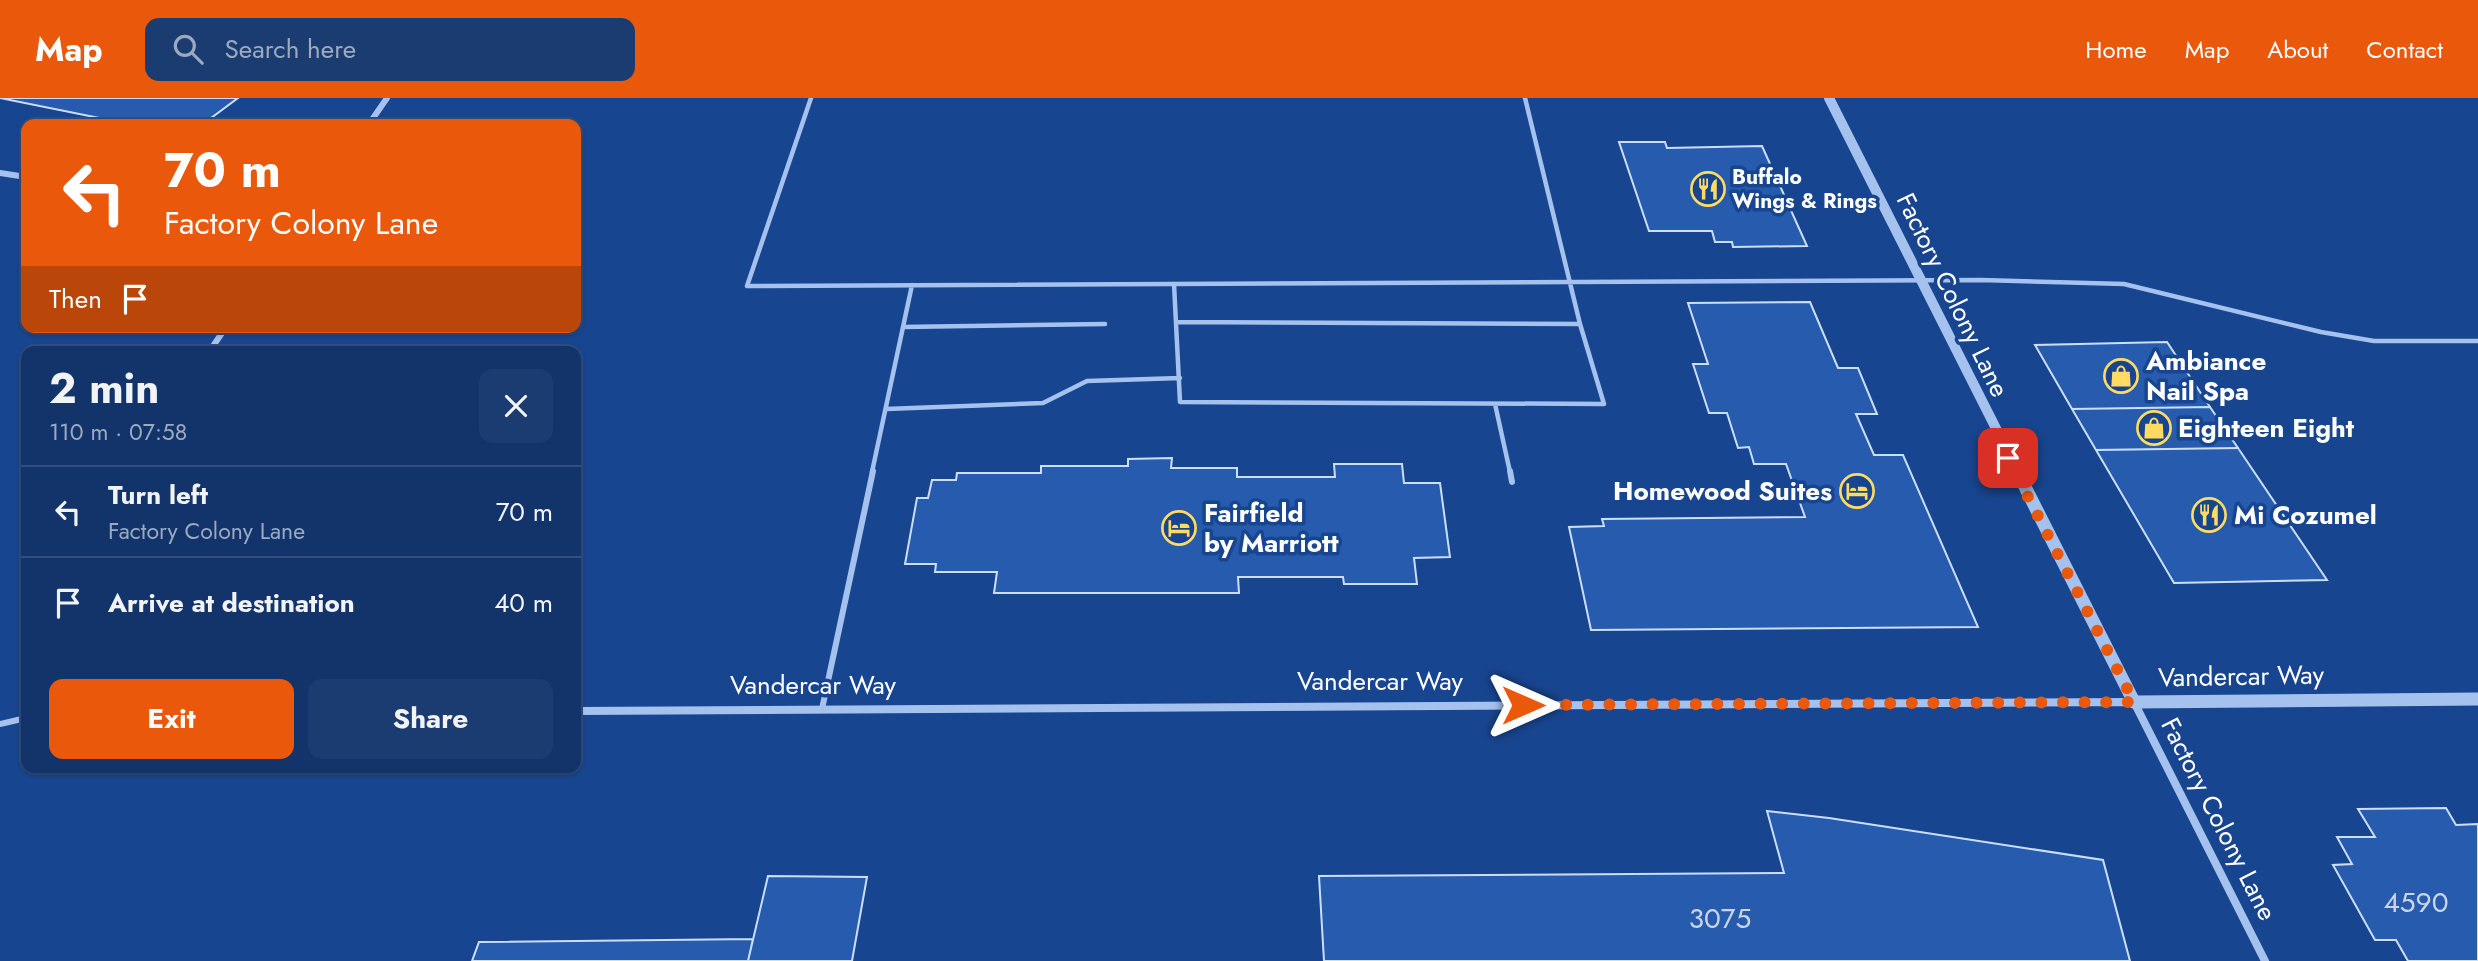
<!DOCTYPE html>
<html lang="en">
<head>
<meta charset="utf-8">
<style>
  :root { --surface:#12346b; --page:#1b3c71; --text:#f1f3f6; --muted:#9caac1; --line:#314f7e; --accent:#ea580c }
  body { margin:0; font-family:Jost,sans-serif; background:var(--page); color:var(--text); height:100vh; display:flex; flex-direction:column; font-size:26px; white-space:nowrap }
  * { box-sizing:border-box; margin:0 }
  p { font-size:23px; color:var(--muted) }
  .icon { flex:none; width:38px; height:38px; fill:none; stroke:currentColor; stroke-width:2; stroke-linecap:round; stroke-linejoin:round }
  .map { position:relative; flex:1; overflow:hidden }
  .side { position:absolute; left:21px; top:248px; width:560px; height:427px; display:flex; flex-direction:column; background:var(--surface); border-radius:14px; box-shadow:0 2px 5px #0004,0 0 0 2px var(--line) }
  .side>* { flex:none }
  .banner { position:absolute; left:21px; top:21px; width:560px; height:214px; border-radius:14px; box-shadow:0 2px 5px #0004,0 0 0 2px var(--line); background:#ea580c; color:#fff; overflow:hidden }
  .pin { position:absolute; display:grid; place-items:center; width:60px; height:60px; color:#fff; margin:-30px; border-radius:14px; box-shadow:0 4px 10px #0006 }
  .me { position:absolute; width:77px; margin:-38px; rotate:90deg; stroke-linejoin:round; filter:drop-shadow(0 0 5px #0008) }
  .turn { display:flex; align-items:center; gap:24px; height:147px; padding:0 28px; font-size:32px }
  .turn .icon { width:91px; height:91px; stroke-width:2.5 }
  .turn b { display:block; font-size:49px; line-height:60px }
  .then { display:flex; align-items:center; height:66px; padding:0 28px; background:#0003; gap:14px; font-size:26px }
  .round { display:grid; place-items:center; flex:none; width:74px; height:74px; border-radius:14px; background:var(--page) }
  .head { display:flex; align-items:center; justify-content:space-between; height:119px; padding:0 28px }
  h1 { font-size:42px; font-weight:700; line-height:52px }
  .cta { display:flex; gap:14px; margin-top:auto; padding:14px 28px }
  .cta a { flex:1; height:80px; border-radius:14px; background:var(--accent); color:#fff; font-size:28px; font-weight:700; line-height:80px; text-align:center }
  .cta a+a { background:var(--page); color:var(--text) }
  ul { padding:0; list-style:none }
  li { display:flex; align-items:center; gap:21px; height:91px; padding:0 28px; border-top:2px solid var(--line) }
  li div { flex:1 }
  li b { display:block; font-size:26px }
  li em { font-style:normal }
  header { display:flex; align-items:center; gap:42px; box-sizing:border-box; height:98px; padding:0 35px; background:var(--accent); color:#fff }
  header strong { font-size:33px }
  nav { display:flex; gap:38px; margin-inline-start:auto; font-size:24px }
  .search { width:490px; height:63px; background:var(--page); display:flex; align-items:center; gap:18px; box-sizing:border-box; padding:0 24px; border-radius:14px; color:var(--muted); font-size:26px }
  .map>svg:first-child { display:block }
  .building { fill:#275bad; stroke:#cbdefb; stroke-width:2 }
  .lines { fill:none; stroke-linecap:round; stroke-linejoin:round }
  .service-far1 { stroke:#a5c2ef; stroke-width:4.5 }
  .service { stroke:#a5c2ef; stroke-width:6 }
  .minor-far1 { stroke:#a5c2ef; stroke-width:6 }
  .minor { stroke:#a5c2ef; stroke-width:8 }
  .tertiary-far1 { stroke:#a5c2ef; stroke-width:10 }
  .tertiary { stroke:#a5c2ef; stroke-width:13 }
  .route { stroke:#ea580c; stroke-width:12; stroke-dasharray:0 21.6 }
  .labels { text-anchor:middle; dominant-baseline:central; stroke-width:7; stroke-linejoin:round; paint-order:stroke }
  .far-poi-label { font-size:21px; font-weight:bold; fill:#fff; stroke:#18458f; text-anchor:start }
  .street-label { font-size:26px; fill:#fff; stroke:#18458f }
  .poi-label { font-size:26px; font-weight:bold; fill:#fff; stroke:#18458f; text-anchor:start }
  .near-number-label { font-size:28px; fill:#c9d6ea }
</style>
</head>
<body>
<header>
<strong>Map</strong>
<div class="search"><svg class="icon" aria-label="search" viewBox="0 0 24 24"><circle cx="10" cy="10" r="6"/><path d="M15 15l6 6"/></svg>Search here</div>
<nav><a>Home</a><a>Map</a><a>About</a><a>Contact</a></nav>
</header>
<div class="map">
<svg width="2478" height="863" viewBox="0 0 2478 863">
  <rect width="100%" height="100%" fill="#18458f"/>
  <path class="building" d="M0,0H238L203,26H129Z
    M1619,44H1665L1667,50L1762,48L1807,148L1733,149L1732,144H1715L1712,133H1649Z
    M1810,204L1838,270H1858L1877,316H1856L1874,357H1903L1978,529L1591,532L1569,429L1604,428L1602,421L1805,419L1786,366H1754L1749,349L1738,350L1727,315H1709L1693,266H1708L1688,205Z
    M2167,244L2210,309L2072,311L2035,247Z
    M2210,309L2238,350L2096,352L2072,311Z
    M2238,350L2327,482L2174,485L2096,352Z
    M1172,360L1171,370H1237V379H1335L1334,366H1402L1404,385H1440L1450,459L1414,460L1417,486H1344L1343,479H1238L1239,495H994L997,474H935L936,466H905L917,400H928L932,382H956L957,375H1041V368H1128V361Z
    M2446,710L2456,727L2478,726V863H2408L2396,842H2375L2333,767L2352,766L2337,739H2375L2358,711Z
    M1767,713L1829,720L2103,762L2130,863H1324L1319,778L1784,775Z
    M768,778L867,779L852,863H748Z
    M753,841L748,863H472L479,844Z"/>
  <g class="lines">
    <path class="service-far1" d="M811,0L747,188L1981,182L2124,186L2321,234L2374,243H2478
      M1174,186L1180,304L1604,306L1580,226L1525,0
      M1176,224L1580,226
      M903,229L1105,226
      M1495,306L1510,374
      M886,311L1043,305L1087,283L1180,280
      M872,374L912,187"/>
    <path class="service" d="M1510,373L1512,384
      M822,611L873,373
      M0,626L26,620"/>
    <path class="minor-far1" d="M369,26L387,0
      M0,75L26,79
      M209,254L226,229"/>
    <path class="minor" d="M576,613L2134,604L2265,863"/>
    <path class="tertiary-far1" d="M1829,0L2018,374"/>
    <path class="tertiary" d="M2017,373L2134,604L2478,601"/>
  </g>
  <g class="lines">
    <path class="route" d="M1523,607L2134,604L2008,360"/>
  </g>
  <defs>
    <g id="restaurant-ring" transform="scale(1.75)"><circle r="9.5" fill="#18458f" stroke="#ffdb63" stroke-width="1.5"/><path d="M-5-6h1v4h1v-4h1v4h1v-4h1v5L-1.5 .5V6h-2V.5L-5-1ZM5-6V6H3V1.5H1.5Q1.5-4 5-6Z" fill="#ffdb63"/></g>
    <g id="shop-ring" transform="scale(1.75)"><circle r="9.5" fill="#18458f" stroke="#ffdb63" stroke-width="1.5"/><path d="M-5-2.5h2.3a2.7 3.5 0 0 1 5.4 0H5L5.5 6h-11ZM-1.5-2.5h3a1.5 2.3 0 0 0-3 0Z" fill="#ffdb63"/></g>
    <g id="hotel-ring" transform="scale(1.75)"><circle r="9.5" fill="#18458f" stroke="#ffdb63" stroke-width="1.5"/><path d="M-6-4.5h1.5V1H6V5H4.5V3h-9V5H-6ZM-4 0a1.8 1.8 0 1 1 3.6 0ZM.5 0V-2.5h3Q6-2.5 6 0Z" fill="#ffdb63"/></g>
  </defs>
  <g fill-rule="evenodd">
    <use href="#restaurant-ring" x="1708" y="91"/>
    <use href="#shop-ring" x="2121" y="278"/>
    <use href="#shop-ring" x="2154" y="330"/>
    <use href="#hotel-ring" x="1857" y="393"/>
    <use href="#restaurant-ring" x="2209" y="417"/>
    <use href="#hotel-ring" x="1179" y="430"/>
  </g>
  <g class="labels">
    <g class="far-poi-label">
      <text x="1732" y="79">Buffalo<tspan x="1732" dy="24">Wings &amp; Rings</tspan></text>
    </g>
    <g class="street-label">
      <text transform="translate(1953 197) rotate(64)">Factory Colony Lane</text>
      <text transform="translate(2241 578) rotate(-1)">Vandercar Way</text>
      <text x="1380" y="583">Vandercar Way</text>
      <text x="813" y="587">Vandercar Way</text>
      <text transform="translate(2219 721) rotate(63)">Factory Colony Lane</text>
    </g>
    <g class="poi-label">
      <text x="2146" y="263">Ambiance<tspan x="2146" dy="30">Nail Spa</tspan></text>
      <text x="2178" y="330">Eighteen Eight</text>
      <text x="1832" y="393" text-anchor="end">Homewood Suites</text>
      <text x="1204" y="415">Fairfield<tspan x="1204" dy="30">by Marriott</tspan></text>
      <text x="2234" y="417">Mi Cozumel</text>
    </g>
    <g class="near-number-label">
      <text x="2416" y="804">4590</text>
      <text x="1720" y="820">3075</text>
    </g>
  </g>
</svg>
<div class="pin" style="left:2008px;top:360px;background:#d93025"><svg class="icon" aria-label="arrive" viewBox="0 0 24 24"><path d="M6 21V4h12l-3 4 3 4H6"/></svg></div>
<svg class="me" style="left:1523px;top:607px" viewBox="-20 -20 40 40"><path d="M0-17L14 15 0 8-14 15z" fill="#ea580c" stroke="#fff" stroke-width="4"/></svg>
<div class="banner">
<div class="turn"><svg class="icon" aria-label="left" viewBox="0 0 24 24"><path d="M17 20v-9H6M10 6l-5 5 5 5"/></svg><div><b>70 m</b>Factory Colony Lane</div></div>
<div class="then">Then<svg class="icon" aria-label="arrive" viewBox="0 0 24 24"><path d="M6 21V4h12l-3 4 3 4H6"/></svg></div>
</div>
<section class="side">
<div class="head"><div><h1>2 min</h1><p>110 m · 07:58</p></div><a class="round"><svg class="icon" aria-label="close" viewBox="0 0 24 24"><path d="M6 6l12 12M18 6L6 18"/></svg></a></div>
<ul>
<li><svg class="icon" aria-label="left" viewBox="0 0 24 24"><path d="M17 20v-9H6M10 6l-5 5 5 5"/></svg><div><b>Turn left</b><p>Factory Colony Lane</p></div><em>70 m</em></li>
<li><svg class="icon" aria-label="arrive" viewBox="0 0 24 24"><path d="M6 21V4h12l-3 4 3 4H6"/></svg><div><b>Arrive at destination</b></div><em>40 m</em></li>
</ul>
<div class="cta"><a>Exit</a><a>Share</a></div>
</section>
</div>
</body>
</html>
